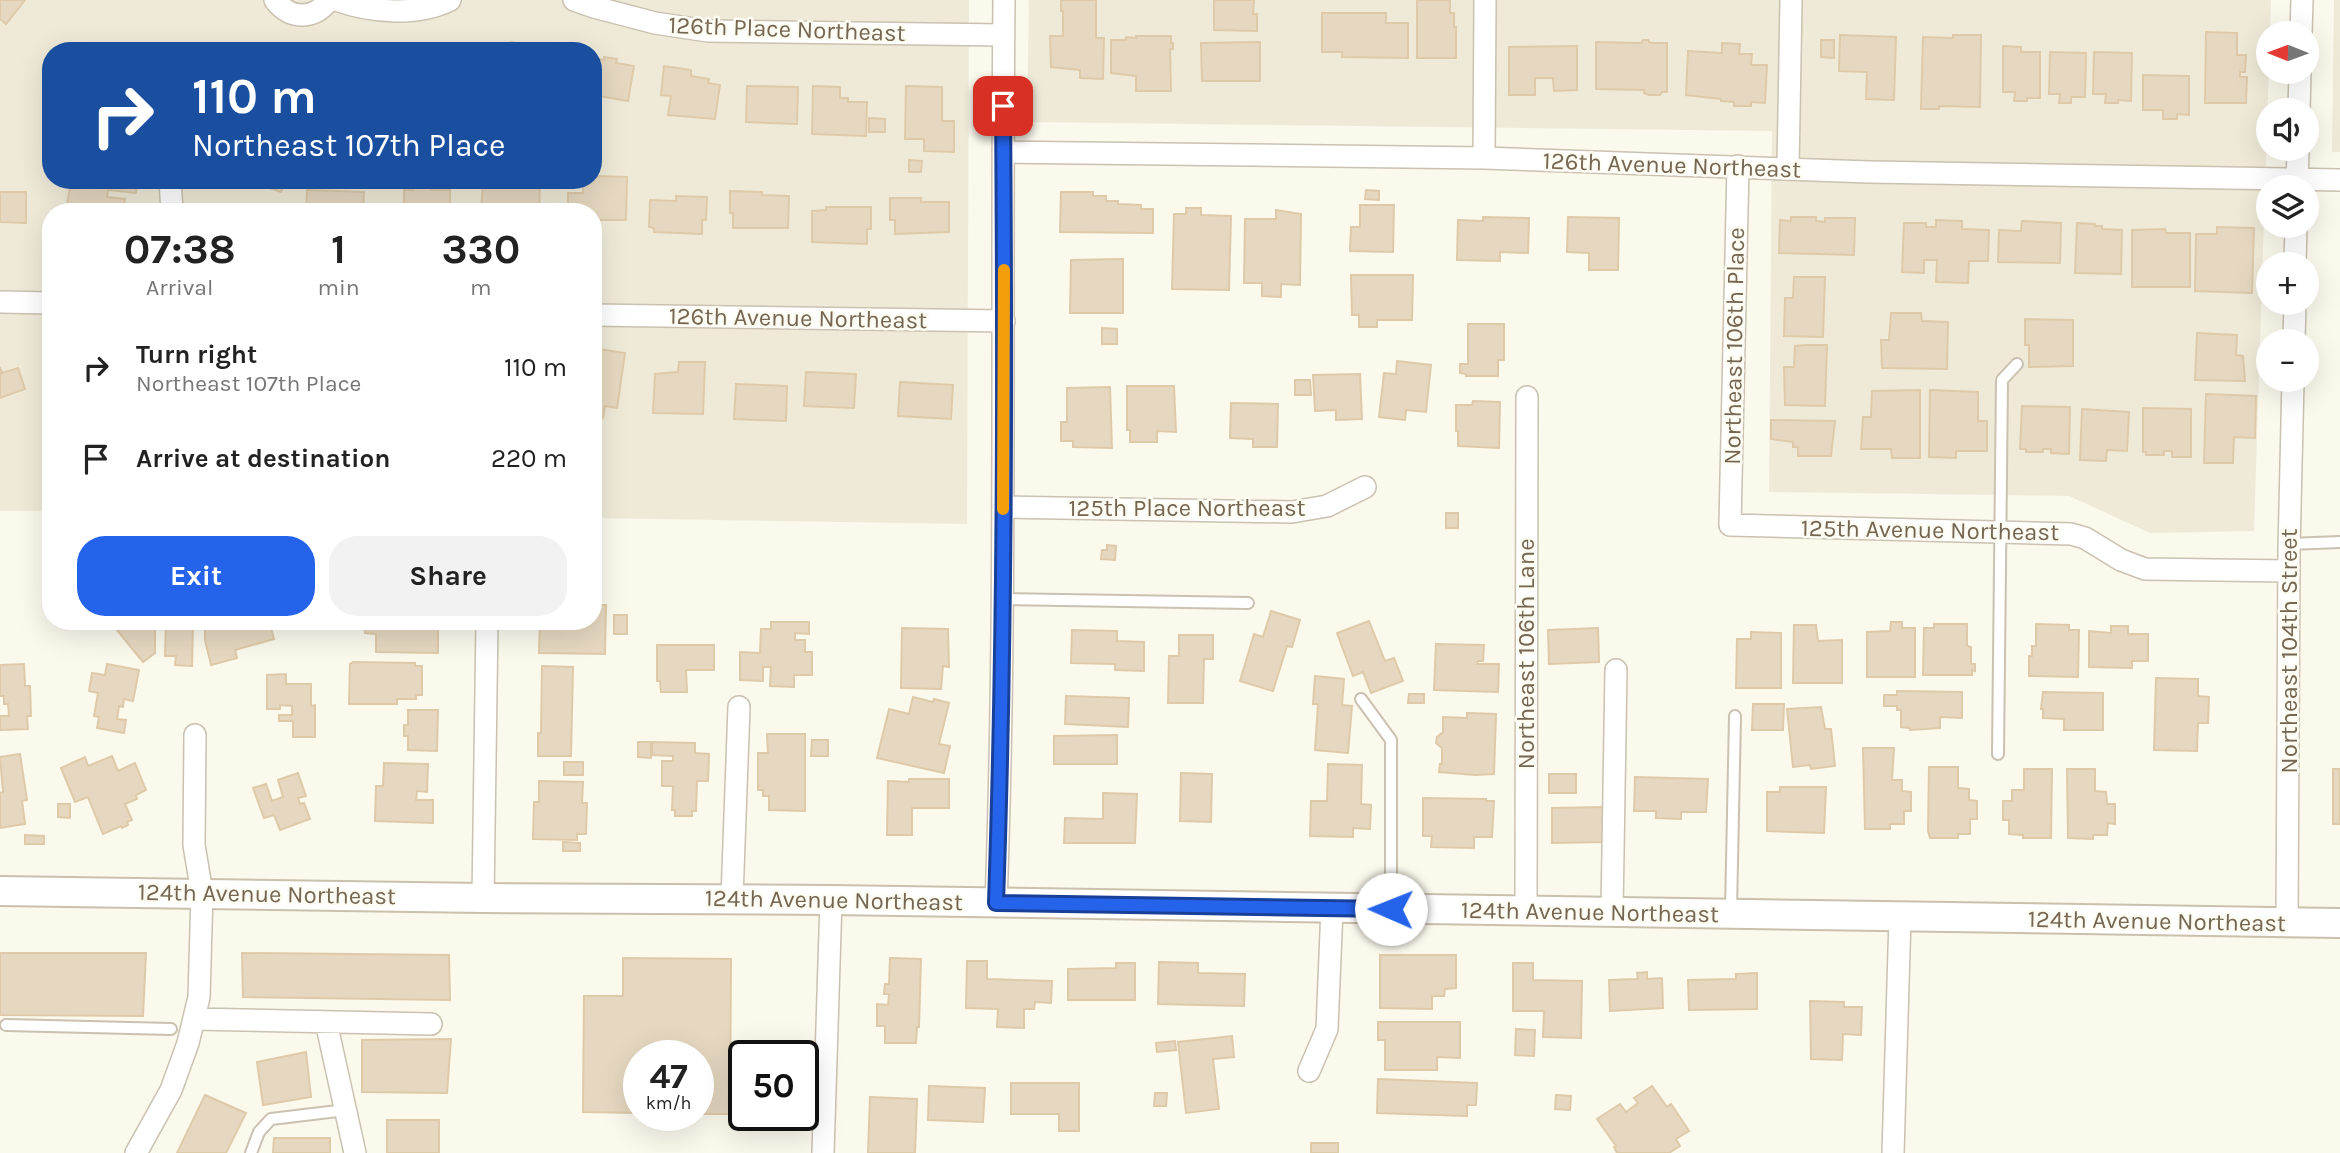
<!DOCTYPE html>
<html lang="en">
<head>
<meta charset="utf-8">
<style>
  :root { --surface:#fff; --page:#f2f2f2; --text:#222; --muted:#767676; --accent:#2563eb }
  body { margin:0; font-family:Karla,sans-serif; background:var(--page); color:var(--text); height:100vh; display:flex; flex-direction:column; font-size:26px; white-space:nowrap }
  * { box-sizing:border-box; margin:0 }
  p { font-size:23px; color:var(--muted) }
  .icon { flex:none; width:38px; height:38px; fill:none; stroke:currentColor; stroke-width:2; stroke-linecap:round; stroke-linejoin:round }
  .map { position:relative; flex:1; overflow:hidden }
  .side { position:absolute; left:42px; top:203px; width:560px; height:427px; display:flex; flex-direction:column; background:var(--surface); border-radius:28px; box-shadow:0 7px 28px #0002 }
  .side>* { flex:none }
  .banner { position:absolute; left:42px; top:42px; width:560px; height:147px; border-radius:28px; box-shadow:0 7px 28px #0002; background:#1a4fa0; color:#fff; overflow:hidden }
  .needle { width:46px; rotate:271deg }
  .tools { position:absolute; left:2256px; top:21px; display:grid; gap:14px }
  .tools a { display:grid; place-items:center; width:63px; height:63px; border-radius:50%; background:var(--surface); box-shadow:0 7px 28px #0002; font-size:35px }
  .speed { position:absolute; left:623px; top:1040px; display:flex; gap:14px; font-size:35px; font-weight:700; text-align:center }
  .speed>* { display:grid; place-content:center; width:91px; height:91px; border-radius:50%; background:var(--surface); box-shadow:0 7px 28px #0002; line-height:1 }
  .speed small { font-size:18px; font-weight:400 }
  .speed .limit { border:4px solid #111; border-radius:10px; background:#fff; color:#111 }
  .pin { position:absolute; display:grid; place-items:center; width:60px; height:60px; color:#fff; margin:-30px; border-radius:14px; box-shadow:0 4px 10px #0006 }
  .me { position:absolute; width:77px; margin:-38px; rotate:271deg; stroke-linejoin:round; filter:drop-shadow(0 0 5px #0008) }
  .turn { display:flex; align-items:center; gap:24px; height:147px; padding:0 35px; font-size:32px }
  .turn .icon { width:91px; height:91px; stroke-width:2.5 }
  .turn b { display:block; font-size:49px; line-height:60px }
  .eta { display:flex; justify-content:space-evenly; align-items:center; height:119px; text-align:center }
  .eta b { font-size:42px; font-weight:700; line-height:49px }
  .action { display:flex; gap:14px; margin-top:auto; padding:14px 35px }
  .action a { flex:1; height:80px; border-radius:28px; background:var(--accent); color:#fff; font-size:28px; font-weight:700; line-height:80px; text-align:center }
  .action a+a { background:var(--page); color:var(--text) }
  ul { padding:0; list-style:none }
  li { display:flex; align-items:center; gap:21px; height:91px; padding:0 35px }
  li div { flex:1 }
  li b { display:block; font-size:26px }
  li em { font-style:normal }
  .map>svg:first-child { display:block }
  .residential { fill:#efead8; fill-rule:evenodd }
  .building { fill:#e6d8c0; stroke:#decaa9; stroke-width:2 }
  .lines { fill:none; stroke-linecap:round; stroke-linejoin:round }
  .lane-casing { stroke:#cac1b0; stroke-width:14 }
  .street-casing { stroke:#cac1b0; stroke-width:24 }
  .secondary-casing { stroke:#cac0ac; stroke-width:32 }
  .lane { stroke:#fff; stroke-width:10 }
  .street { stroke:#fff; stroke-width:21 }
  .secondary { stroke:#fff; stroke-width:28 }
  .route-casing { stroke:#184099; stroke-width:18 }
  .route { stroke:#2563eb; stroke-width:12 }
  .slow { stroke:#f59e0b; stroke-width:12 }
  .labels { text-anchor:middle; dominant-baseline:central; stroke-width:5; stroke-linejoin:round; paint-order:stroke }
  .street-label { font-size:24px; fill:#746651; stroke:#fdfcf3 }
</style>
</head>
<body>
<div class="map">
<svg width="2340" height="1153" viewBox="0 0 2340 1153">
  <rect width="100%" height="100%" fill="#fbf8ec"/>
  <path class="residential" d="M0,0H969L967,524L593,518V212H51V511H0ZM51,51H593V180H51Z
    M1029,0H2271L2254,531L2150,533L2069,496L1769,492L1772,131L1027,122Z
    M2334,0H2340V152H2332Z"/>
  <path class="building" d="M0,0H25L6,24L0,19Z
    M1061,0H1096V38H1104L1103,79L1080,78V70L1051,67L1050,36H1063V11H1061Z
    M1214,0H1254L1253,14H1257V31L1214,30Z
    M1417,0H1450V13H1454V27H1456V58H1417Z
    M1322,13H1386V23H1408V58L1342,57V52H1322Z
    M2206,32L2237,33V55H2246L2245,72H2240V77H2247L2246,103H2205Z
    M1840,35L1896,37L1894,100L1866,99L1867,72L1839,71Z
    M1953,35H1981L1980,107L1939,106V109H1921L1923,37L1953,38Z
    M1136,36H1171V43H1173V49H1170L1171,91H1136V76L1111,73V40H1126V37L1136,38Z
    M1643,40H1648L1650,43H1667V92H1662L1660,95H1649L1644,93V90L1596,89V42L1641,43Z
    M1821,40H1834V58L1821,57Z
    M511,42L537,47V45L564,50L509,51Z
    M1260,42V81H1202L1201,43Z
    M1722,43L1740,44L1739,54H1752L1751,65H1767L1765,103L1751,102V106H1734V102L1721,101V99L1686,95L1688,51L1722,53Z
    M1577,46V90L1554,91L1553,78H1535V95H1509V47Z
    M2003,46L2021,47V52H2040V98H2027V101H2014L2015,92H2003Z
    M2050,52L2086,53L2085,97H2071V103H2059L2060,94H2049Z
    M2094,52L2132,53L2131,101L2118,100V103H2105L2106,94H2093Z
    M604,57L617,59L616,63L634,66L628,101L593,95V58L604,60Z
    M664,66L691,70V76L709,79L708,83L720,85L715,119L668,115L671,96L661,95Z
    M2143,75L2189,76V115L2177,114V119H2163V110H2143Z
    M747,86L798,87L797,124L746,122Z
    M813,86L840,87V98H848V102H867L866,136L812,134Z
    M906,86L942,87V121H954V152L924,151V139H905Z
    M869,118L885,119V132H869Z
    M909,160L922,161L921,172H909Z
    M593,176L627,177L626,220H593V212H568V193H583V180H593Z
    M71,180L89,181L137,180L136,193L108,190L107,197L125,199L123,212H66Z
    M247,180H286L281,192Z
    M414,180H431V190H450V212H404V190H414Z
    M483,181L540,182L539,212H481Z
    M307,190L364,192L363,212H306Z
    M1366,190L1379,191V200L1365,199Z
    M730,191L762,192V195L789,196L788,228H733V213H730Z
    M0,192H26V223L0,222Z
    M1061,192H1093V196H1106V201H1118V204L1141,205V209H1153V233L1060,232Z
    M676,196L707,197L706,220H702V234L654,232V228L649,227L650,200L676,201Z
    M890,198H921V202H949V232L895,234V220H890Z
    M1360,205H1394L1393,252L1350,251L1351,227H1360Z
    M826,207H871V229H867V244L812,242V211L826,210Z
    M1186,208H1201V215L1231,216L1229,290L1172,289L1174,214H1186Z
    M1276,210L1301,214L1300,285L1281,284V297L1262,296V283H1244L1245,219H1276Z
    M1483,217L1529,218L1528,253L1500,252V261L1457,260L1458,220L1483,221Z
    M1568,217L1619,218L1618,270H1589V253L1567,252Z
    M1791,217H1816V221L1825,222V218H1855L1854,255L1779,253L1780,220L1791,221Z
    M1936,220L1962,221V229L1989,230L1988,261H1969L1968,283L1936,282L1937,260H1924V273L1902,272L1904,223H1926V227H1936Z
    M2022,221L2061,223L2060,263L1998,262L1999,230L2021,231Z
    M2077,223L2095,224V226H2102V229L2122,230L2121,274L2075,273Z
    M2217,227L2254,228L2252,293L2195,291L2196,234H2217Z
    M2165,229L2166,233H2190V287H2132V230Z
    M1123,259V313H1070L1071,260Z
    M1351,275H1413L1412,320H1377V327H1359V315H1352Z
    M1794,277H1825L1823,337L1784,336L1785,298H1793Z
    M1891,313H1921L1922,321L1948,322L1947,369L1882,368L1881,340H1889Z
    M2025,319L2073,320V366L2029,367V345H2025Z
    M1468,324H1504V360H1498V376H1466V374L1460,373V364H1468Z
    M1102,328L1117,329V344H1102Z
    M2197,333L2237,335L2236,355L2243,356L2245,381L2195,380Z
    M1807,345H1827L1825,406L1785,405L1784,367H1794L1795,346Z
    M599,349L625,353L617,408L605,406L603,418L593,417V377H595Z
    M1397,361L1431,365L1426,412L1406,410L1405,420L1379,417L1384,373L1396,374Z
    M679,362H705L703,414L653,413L655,374L678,372Z
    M0,367L2,373L18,368L25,389L0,398Z
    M806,372L856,374L854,408L804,406Z
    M1360,374L1362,419L1336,420V410L1315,411L1313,375Z
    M1295,380H1310L1311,395H1295Z
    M900,382L953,385L951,419L898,416Z
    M736,384L787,386L786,421L734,419Z
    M1127,386H1174L1176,432L1157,431V442H1130V430H1127Z
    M1110,387L1112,448L1073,447V441H1061V422H1067V388Z
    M1920,390V458H1892L1891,449H1861L1863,417H1871L1872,391Z
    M1930,390L1978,392V421H1987V451H1956V458L1929,457Z
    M2206,394L2256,396L2255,438L2234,437L2233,463H2204Z
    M1473,401L1500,402L1499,448L1458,446V431H1456V405H1472Z
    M1231,403L1278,404L1277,447H1253V439L1230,438Z
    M2022,406L2070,407L2069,454L2051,453V449H2043V452H2026V449H2020Z
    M2143,408L2191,409V457H2172V451H2164V455H2146V452H2143Z
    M2082,409L2129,412L2127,451L2107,450L2106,461L2080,460Z
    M1771,420L1835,421L1831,456H1798V447H1793V442L1771,439Z
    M1446,513H1458V528H1446Z
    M1107,545L1116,546L1115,560L1101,559L1102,550H1107Z
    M593,605H606L605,654L539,653L540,621H593Z
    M1271,611L1300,620L1292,647L1287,646L1273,691L1240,681L1254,634L1263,637Z
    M614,615H627V634H614Z
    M112,621H155V653L143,662L112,624Z
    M166,621H193L192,666L175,665L176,656H165Z
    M211,621H269L274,639L235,650L237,658L211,665L205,640V623Z
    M364,621H438V653L376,652V634L365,633Z
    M1369,621L1385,661L1394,658L1403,681L1371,693L1363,672L1353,676L1337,633Z
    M771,622H809V634L795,633V640H805V652H812V675H794V687L770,686L771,667H763V681L740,680V652L760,653L761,629H771Z
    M1891,622H1902V628H1915V677H1867V632L1890,631Z
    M1934,624H1967V646L1971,647V664H1975V671L1972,670V675H1923L1924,628H1934Z
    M2036,624L2069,625V630H2079L2078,677L2029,676V656H2032V646H2036Z
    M1794,625H1816L1818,641L1842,640V683H1793Z
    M2111,626H2128V634H2148V661H2132V668L2089,667V631L2111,633Z
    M902,628L948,629L949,667L943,666L941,689L901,688Z
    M1598,628L1599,662L1549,664L1548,630Z
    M1072,630L1117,631V641L1144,642V671L1115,670V664L1071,663Z
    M1751,632L1781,633V688H1736L1737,639H1751Z
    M1179,635H1213V659H1204L1203,703H1168L1169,656H1179Z
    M1436,644L1484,645L1483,661H1478L1477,664H1499L1498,692L1434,690Z
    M657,645H714V670H686L687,692H661L660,681H657Z
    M353,662L415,663V666H422V695H416V699H397V704H349L350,664Z
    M24,664L25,686H30L31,716H27L28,729L0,730V716H9L8,704H4V696H0V665Z
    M107,664L139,670L133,701L124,699L123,707L119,706L117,719L126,720L124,733L97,728L99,717L94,716L98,693L89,691L92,673L105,675Z
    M542,666L573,667L571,756H538V733H541Z
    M286,674V684H311V706L315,705V737H293V721H279V715H292V706L280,705V709H267V675Z
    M1315,676L1344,679L1342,705L1352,706L1348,753L1315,750L1318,704H1313Z
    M2156,678L2198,679V696L2209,697L2208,723H2198L2197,751L2154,750Z
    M1897,691L1962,692V718L1940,717V728L1910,730V728L1901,727V710H1897V706H1884V695H1897Z
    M2043,692L2103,693V730H2064V719L2043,718V709H2041Z
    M1409,694H1424V703H1408Z
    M1066,696L1129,698L1128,727L1065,724Z
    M913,697L933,702L934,699L949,703L939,744L950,746L944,773L877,758L889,709L909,714Z
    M1753,704H1784L1783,730H1752Z
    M1821,707L1825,729H1831L1835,766L1811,769L1810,765L1793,767L1787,709Z
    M408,710H438L437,751L408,750V736H404V725H408Z
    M1467,713L1496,714L1494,774L1475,775L1439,772L1440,764H1442V748L1436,743L1437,737L1443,732V717L1467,718Z
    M767,734H805V811L769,810V796H763V790H758V753H768Z
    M1117,735V764H1054V736Z
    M812,740H828V756H811Z
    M638,742H651V758L638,757Z
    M652,742L695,743V753L709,754L708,781H697L696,811H692V816H675V810H672L673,786H662V761H673V756L652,755Z
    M1863,748H1894L1892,780H1902V791L1911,792V811H1904V824H1890V829H1865Z
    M20,754L27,800L22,801L25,824L0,828V793L3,792L0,757Z
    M112,756L118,771L135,763L146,790L136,795L137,799L125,804L132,820L127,822L128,825L122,828L121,826L103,834L88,797L75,802L61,768L85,757L88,766Z
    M564,762H583V775H564Z
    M384,763L428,764L427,792L417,791L416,800H433V823L375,821L376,786H383Z
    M1328,764L1362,765L1361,804L1371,805L1370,829L1353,828V837L1310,836L1311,801H1327Z
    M1929,767H1958V788L1969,789V800L1977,801V819H1970V834H1958V838H1930L1928,831Z
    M2024,769H2052L2051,838H2023V835L2009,834V820H2003V801H2012V790H2024Z
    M2067,769H2095V791L2106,792L2107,804H2115V824L2108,823L2107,835H2093V839L2068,838Z
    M2333,769H2340V824H2333Z
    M298,773L306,796L298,798L300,804L304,803L310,819L280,830L274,815L264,818L253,788L266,784L272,801L283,797L278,780Z
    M1181,773L1212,774L1211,822L1180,821Z
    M1549,774H1576V793H1549Z
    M1635,777L1708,779L1706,812H1681V819L1656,818V811H1634Z
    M909,779H949V808H912V835H887L888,781L909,782Z
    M539,781L583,782L582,803H587L586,834H577V840L533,839L534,802H539Z
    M1780,787H1826L1824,833L1767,831V792H1780Z
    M1103,793L1137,794L1135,843H1064L1065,818L1103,819Z
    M1423,798L1486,799V801H1494L1492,837H1474V848L1431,847L1432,836H1423Z
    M58,804H70V818L58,817Z
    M1603,807V842L1552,843V808Z
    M25,835L44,836V844H25Z
    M563,842L580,843V851H563Z
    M0,953H146L143,1016L0,1015Z
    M242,953L449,955L450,1000L243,997Z
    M1380,955H1456V988L1445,989L1444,996H1432V1009L1380,1008Z
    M623,958L731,959L730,1114H698V1055H639V1113L583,1112L584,996H623Z
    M890,958L921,959L919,1027H917L916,1043H885V1026H877V1004L888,1005L889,994H884L885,984H889Z
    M967,961H987V979L1052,981L1051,1003L1035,1002L1034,1009H1024V1028L997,1027L998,1009L966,1008Z
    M1159,962L1198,963V973L1245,974L1244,1006L1158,1004Z
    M1116,963H1135V1000H1068V969L1116,968Z
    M1513,963H1533V980L1582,981L1581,1038L1543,1037L1544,1011H1513Z
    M1647,972V979L1662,978L1663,1008L1610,1011L1609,980L1638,979L1637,973Z
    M1757,973V1009L1689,1010L1688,980L1736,979V974Z
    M1810,1001L1844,1002V1007H1862L1861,1035L1843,1034L1842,1060L1811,1059Z
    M1378,1022H1460V1058L1437,1057V1070H1385V1040H1378Z
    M1516,1029L1535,1030L1534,1056L1515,1055Z
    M1232,1036L1234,1057L1213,1059L1219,1109L1186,1113L1178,1042Z
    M451,1039L447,1093L362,1092V1040Z
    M1175,1041L1176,1050L1157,1052L1156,1043Z
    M306,1052L311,1097L263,1105L257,1062Z
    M1378,1079L1477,1083L1476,1105H1467V1116L1377,1113Z
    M1011,1083H1079V1131H1059V1114H1011Z
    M929,1086L985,1088L983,1122L928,1120Z
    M1652,1086L1667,1107L1671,1104L1689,1131L1676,1139L1680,1146L1669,1153H1617L1614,1147L1616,1146L1597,1119L1620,1104L1626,1112L1638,1103L1634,1098Z
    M1155,1093H1167L1166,1106H1154Z
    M205,1095L246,1113L226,1153H177Z
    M1556,1095L1571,1096L1570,1110L1555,1109Z
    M870,1097L917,1099L915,1153H868Z
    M387,1120H439V1153H387Z
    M274,1138H330V1153H273Z
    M1311,1143H1338V1153H1311Z"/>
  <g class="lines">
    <g class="lane-casing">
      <path id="lane" d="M2289,544L2340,542
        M1002,599L1248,603
        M1361,699L1391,740V907
        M1998,754L2002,380L2017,364
        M1731,911L1735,716
        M6,1025L171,1029
        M251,1153L259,1132L271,1119L346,1110"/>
    </g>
    <g class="street-casing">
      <path id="street" d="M275,0C290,20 314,20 329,0
        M336,0C370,12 416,17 450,0
        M574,0L594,7L655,23L708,31L1003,35
        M2301,33L2302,0
        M2299,110L2300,72
        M1003,152L1484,158L1869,172L2340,180
        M1484,158L1485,0
        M1738,166L1730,525L2071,534L2085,538L2121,560L2145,569L2289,571
        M1788,169L1791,0
        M170,180L172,212
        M2297,187L2298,149
        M2295,264L2296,226
        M0,302L51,303
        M593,315L1004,321
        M2294,341L2295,303
        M1003,507L1292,512L1327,506L1365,487
        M483,898L487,621
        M732,898L739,707
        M996,903C1007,602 1001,301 1004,0
        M1526,911L1527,397
        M1612,912L1616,670
        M2287,922L2289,550L2293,380
        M194,1019L431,1024
        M326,1022L355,1153
        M1309,1071L1327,1029L1332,908
        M136,1153L171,1090L188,1043L199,997L202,893L194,845L195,735
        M823,1153L831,900
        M1893,1153L1900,917"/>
    </g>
    <g class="secondary-casing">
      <path id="secondary" d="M0,891L483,898L831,900L2340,923"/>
    </g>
    <use href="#lane" class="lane"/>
    <use href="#street" class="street"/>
    <use href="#secondary" class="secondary"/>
  </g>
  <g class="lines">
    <g class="route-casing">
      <path id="route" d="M1003,106C1005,371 1005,637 996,903L1391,909"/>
    </g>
    <use href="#route" class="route"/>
    <path class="slow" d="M1003,509L1004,270"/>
  </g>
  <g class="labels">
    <g class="street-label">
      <text transform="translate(787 29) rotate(2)">126th Place Northeast</text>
      <text transform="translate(1672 165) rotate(2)">126th Avenue Northeast</text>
      <text transform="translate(798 318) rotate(1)">126th Avenue Northeast</text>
      <text transform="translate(1734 346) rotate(-89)">Northeast 106th Place</text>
      <text x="1187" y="508">125th Place Northeast</text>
      <text transform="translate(1930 530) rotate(1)">125th Avenue Northeast</text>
      <text transform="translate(2289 651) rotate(-90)">Northeast 104th Street</text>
      <text transform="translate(1526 654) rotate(-90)">Northeast 106th Lane</text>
      <text transform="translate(267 894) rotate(1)">124th Avenue Northeast</text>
      <text transform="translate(834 900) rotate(1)">124th Avenue Northeast</text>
      <text transform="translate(1590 912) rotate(1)">124th Avenue Northeast</text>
      <text transform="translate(2157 921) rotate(1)">124th Avenue Northeast</text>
    </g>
  </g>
</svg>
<div class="tools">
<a><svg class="needle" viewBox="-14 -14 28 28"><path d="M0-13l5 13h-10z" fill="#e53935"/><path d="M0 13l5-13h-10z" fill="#767676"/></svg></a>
<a><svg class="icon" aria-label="sound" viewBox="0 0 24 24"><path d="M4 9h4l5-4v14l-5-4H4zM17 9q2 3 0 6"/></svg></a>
<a><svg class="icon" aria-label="layers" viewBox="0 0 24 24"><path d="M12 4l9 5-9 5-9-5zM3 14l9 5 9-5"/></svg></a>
<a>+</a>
<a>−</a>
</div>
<div class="speed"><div>47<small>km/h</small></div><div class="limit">50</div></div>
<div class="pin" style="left:1003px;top:106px;background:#d93025"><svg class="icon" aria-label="arrive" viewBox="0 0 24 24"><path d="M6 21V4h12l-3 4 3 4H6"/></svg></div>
<svg class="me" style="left:1391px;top:909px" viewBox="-20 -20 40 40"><circle r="19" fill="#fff"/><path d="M0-13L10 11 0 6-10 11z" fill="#2563eb"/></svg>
<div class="banner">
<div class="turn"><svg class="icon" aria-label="right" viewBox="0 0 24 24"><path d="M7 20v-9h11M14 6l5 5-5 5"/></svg><div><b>110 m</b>Northeast 107th Place</div></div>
</div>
<section class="side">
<div class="eta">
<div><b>07:38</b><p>Arrival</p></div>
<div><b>1</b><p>min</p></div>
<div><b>330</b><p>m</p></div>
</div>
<ul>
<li><svg class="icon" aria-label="right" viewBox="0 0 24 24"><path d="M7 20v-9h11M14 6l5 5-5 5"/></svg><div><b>Turn right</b><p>Northeast 107th Place</p></div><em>110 m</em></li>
<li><svg class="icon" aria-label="arrive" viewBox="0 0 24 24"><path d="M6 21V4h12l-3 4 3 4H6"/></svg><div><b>Arrive at destination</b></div><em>220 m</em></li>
</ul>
<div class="action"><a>Exit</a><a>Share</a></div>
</section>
</div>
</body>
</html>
